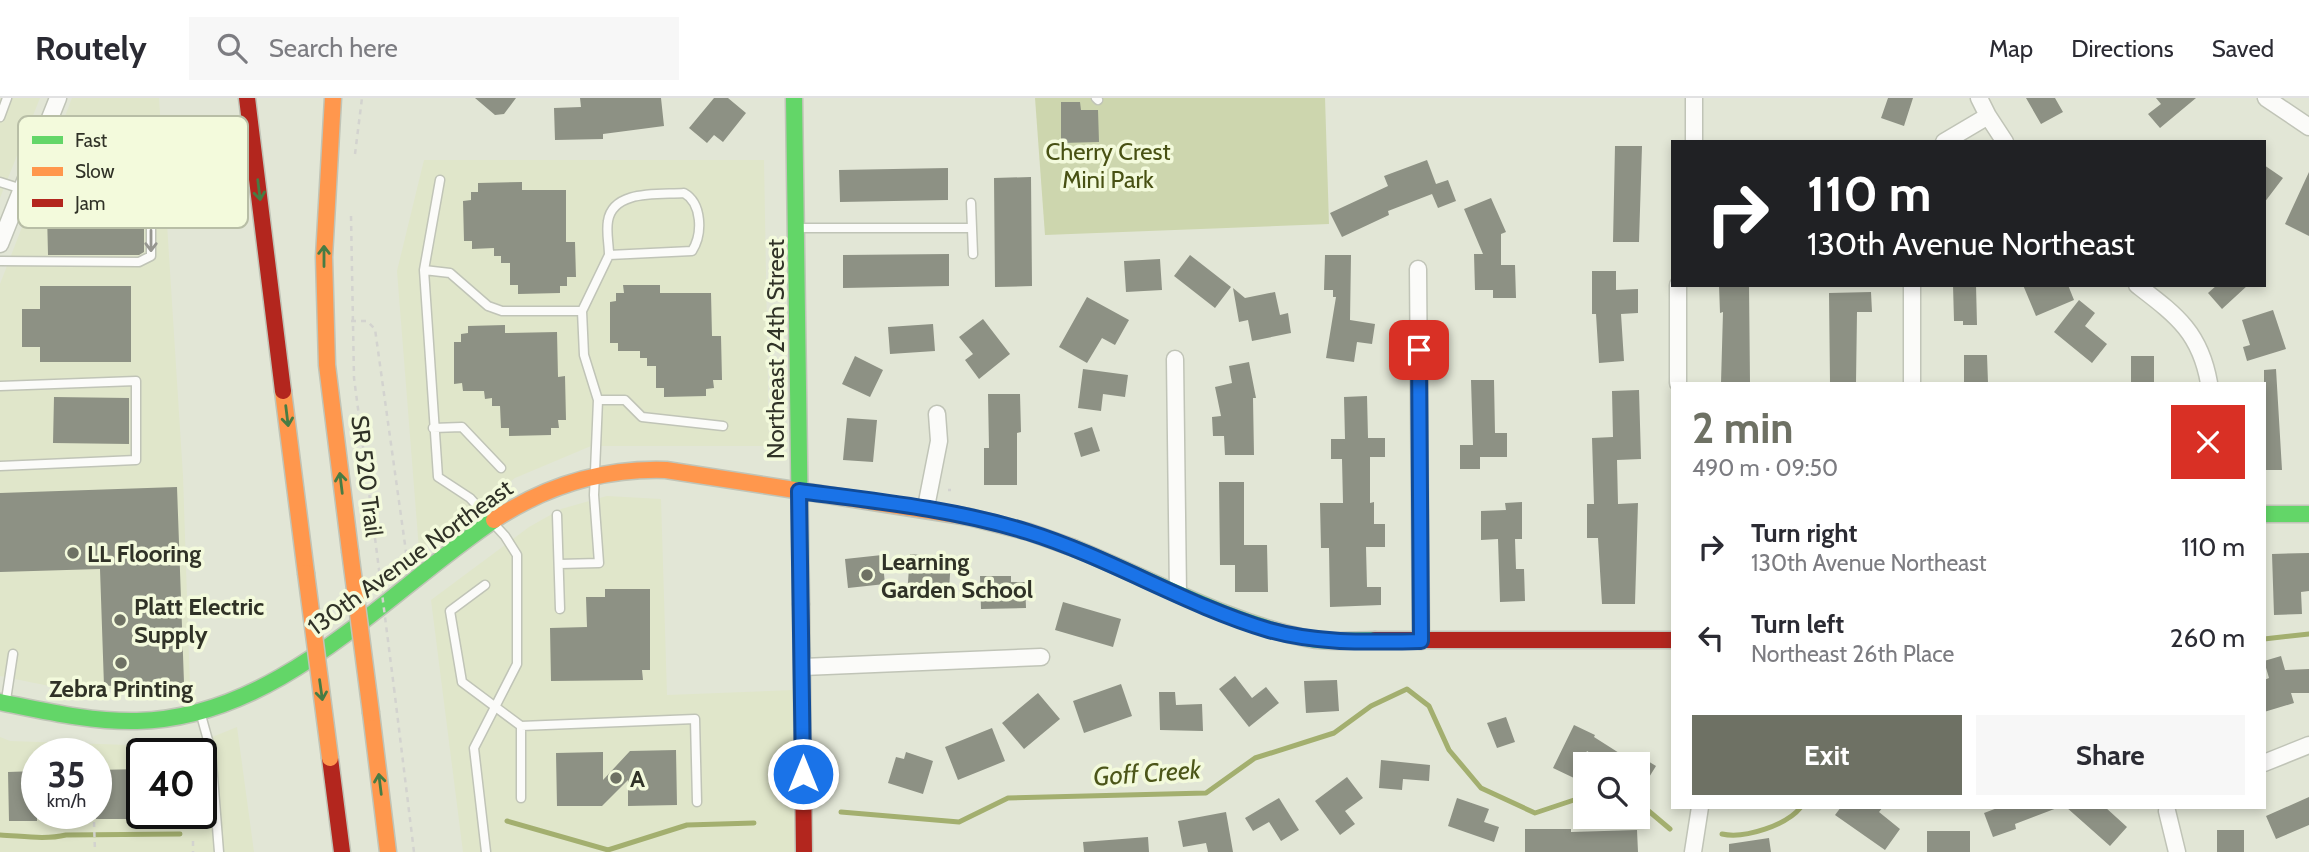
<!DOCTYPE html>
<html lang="en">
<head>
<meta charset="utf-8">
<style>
  :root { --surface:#fff; --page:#f7f7f7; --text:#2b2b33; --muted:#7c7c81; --line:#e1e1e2; --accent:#6e7164 }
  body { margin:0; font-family:Cabin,sans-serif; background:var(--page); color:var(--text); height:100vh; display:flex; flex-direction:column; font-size:26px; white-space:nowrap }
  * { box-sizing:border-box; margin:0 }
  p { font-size:23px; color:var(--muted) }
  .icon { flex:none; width:38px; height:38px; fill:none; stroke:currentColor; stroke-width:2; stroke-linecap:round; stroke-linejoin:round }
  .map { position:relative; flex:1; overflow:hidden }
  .panel { position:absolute; left:1671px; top:284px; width:595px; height:427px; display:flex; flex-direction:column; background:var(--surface); border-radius:0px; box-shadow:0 4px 10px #0003 }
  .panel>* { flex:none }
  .guide { position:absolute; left:1671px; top:42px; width:595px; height:147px; border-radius:0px; box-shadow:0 4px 10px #0003; background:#202124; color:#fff; overflow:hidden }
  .buttons { position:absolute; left:1573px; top:654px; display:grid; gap:14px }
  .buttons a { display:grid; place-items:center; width:77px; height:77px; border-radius:0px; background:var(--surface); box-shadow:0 4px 10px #0003; font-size:35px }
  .speed { position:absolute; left:21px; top:640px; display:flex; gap:14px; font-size:35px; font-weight:700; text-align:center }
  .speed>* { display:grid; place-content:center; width:91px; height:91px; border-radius:50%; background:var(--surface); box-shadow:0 4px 10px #0003; line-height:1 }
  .speed small { font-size:18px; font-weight:400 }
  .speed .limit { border:4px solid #111; border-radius:10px; background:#fff; color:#111 }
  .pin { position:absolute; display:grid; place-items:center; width:60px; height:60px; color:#fff; margin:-30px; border-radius:14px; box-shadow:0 4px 10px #0006 }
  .me { position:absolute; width:77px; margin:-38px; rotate:0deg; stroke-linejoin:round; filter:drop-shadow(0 0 5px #0008) }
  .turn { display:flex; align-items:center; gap:24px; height:147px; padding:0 21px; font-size:32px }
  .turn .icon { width:91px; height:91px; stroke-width:2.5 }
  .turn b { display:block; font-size:49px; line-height:60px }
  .round { display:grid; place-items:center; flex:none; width:74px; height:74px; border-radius:0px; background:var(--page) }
  .headline { display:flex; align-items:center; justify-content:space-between; height:119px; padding:0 21px }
  h1 { font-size:42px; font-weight:800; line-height:52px; color:var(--accent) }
  .cta { display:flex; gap:14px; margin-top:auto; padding:14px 21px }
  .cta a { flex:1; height:80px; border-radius:0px; background:var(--accent); color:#fff; font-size:28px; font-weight:800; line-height:80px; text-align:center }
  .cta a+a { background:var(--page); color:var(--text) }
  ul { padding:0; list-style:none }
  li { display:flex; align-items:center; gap:21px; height:91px; padding:0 21px }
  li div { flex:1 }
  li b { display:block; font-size:26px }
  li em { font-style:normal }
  header { display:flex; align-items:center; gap:42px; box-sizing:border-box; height:98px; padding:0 35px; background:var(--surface); border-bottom:2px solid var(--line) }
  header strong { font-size:33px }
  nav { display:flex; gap:38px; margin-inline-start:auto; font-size:24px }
  .search { width:490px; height:63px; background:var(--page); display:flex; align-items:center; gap:18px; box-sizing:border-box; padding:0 24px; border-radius:0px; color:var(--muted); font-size:26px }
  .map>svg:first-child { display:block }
  .built { fill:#e0e6ca; fill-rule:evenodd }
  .green { fill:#cdd6ae }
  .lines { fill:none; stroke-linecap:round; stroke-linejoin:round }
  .stream { stroke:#a3af6f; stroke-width:5 }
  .building { fill:#8d9184 }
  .lane-casing { stroke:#c0c4b7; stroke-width:11 }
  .street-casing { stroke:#c0c4b7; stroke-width:19 }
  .fast-casing { stroke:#c0c4b7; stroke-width:19 }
  .slow-casing { stroke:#c0c4b7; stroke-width:19 }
  .jam-casing { stroke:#c0c4b7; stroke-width:19 }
  .path { stroke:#d3d3cf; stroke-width:2.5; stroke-dasharray:5 5; stroke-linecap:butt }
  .lane { stroke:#fbfbf9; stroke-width:8 }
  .street { stroke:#fbfbf9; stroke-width:16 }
  .fast { stroke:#63d668; stroke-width:16 }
  .slow { stroke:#ff974d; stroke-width:16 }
  .jam { stroke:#b3261e; stroke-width:16 }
  .slow-bridge-casing { stroke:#c0c4b7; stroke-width:19; stroke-linecap:butt }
  .path-bridge { stroke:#d3d3cf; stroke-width:2.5; stroke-dasharray:5 5; stroke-linecap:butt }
  .slow-bridge { stroke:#ff974d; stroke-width:16 }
  .oneway { stroke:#477c44 }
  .oneway2 { stroke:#969690 }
  .route-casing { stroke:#114b97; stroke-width:18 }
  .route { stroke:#1a73e8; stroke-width:12 }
  .poi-dot { fill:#6e7164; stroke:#f3fadc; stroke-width:2.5 }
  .labels { text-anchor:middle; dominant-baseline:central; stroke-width:7; stroke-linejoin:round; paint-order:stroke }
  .park-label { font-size:24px; fill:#485113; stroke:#f3fadc }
  .street-label { font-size:24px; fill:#303227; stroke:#f3fadc }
  .poi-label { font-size:24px; font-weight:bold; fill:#303227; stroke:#f3fadc; text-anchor:start }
  .water-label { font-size:26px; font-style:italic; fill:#4c5619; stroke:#f3fadc }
  .key { fill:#f3fadc; stroke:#b8bea6; stroke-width:2 }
  .key-label { font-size:19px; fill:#303227 }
</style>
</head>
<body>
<header>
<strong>Routely</strong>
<div class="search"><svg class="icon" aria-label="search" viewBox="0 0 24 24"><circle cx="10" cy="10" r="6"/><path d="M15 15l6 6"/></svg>Search here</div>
<nav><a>Map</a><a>Directions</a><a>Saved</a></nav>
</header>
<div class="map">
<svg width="2309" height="754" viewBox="0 0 2309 754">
  <rect width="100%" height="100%" fill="#e2e6d6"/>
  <path class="built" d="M0,0H40L0,100Z
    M72,0H159L183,378L190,590L69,592L0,578V186Z
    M424,62H764L769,348H591L515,380L419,452L397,173Z
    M607,398L661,401L667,597L793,592L794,754H463L431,502L529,429L561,411Z
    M237,629L254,754H0V639L10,643L188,649ZM37,656H96V716H37ZM142,656H201V716H142Z"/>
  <path class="green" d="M1035,0H1325L1329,126L1045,137Z"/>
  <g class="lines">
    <path class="stream" d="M2264,541L2309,536
      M1638,704L1670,731
      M841,714L959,724L1008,700L1206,695L1255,660L1334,635L1371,608L1407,591L1429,608L1449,652L1481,690L1535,715L1586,698
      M507,723L608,752L687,727L754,725
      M1722,736C1745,741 1787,727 1801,709
      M0,737C22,738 45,742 66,737L180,736"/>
  </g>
  <path class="building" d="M475,0H516L504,16L495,17Z
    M580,0H661L664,28L603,36V41L555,42L554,10L581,9Z
    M714,0H728L746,15L723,44L714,37L707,45L689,30Z
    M1888,0H1913L1904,28L1881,20Z
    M2026,0H2055L2063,14L2041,26Z
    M2156,0H2196L2160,30L2148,16L2161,6Z
    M1061,4H1080L1081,12H1098L1099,44L1061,45Z
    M1615,48H1642L1639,144H1613Z
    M1427,62L1436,86L1448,82L1456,103L1438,110L1432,96L1388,113L1389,117L1342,139L1330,115L1388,88L1384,78Z
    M2264,67L2283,80L2264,105Z
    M948,70V102L840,104L839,72Z
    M2309,74V138L2285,126Z
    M1031,79L1032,188L995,189L994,80Z
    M522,84V92H566V144H575L576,179H567V188H560V195L518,196V187H510V165H501V158H494V150L472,151V143H464L463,103L471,102V94H478V85Z
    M1491,100L1506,134L1501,136V167H1515L1516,200H1493V192H1475L1474,156H1483L1464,111Z
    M144,113V154L139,157H48L47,115Z
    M949,156V188L843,190V157Z
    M1190,157L1231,189L1215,210L1174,178Z
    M1325,157H1351L1350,222L1375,226L1372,246L1357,244L1354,264L1326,260L1336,199H1333V192H1324Z
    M1160,161L1162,192L1126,194L1124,163Z
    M1592,173H1616V192L1638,191V215L1621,216L1624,263L1599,265L1596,216H1592Z
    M623,187H660V195H711L712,238H721L722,282H713L714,290L706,291V298L664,299V290H656V268H647V260H640V253H618V245H610V204L616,203V195H624Z
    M1719,187H1749L1750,285H1721L1723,214L1720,215Z
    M1953,187H1976L1977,227H1963V223H1954Z
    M2023,187H2068L2074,202L2036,218Z
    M2217,187H2248L2222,211L2208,195Z
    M40,188H131V264H40V249H22V211H40Z
    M1233,190L1245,200L1275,194L1280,217L1288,215L1291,235L1252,243L1248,222L1239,224Z
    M1871,194L1872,214H1857L1856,285H1830L1829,195Z
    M1087,199L1129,222L1115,247L1102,240L1087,265L1059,249Z
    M2079,202L2095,215L2085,228L2107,246L2092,265L2054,234Z
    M2273,212L2286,251L2247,263L2243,249L2250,247L2242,222Z
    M983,221L1010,256L979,281L965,262L973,256L959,239Z
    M933,226L935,253L890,256L888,229Z
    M505,227V235L557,234L558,279L565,278L566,322H558L559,330H551V337L509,338V330H501L500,308H492V300L485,301L484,293H463L462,285L454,286V244H461V236L468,235V228Z
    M1964,257H1987L1988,285H1964Z
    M855,258L883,272L870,299L842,286Z
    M2131,258H2154V285H2131Z
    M1249,264L1256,300H1253L1254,357H1225L1224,338H1213L1212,319L1221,318L1215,289L1232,285L1229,268Z
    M1083,271L1128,277L1125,299L1103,296L1101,313L1078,310Z
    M2276,271L2282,372H2264V272Z
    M1471,282H1494L1495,335H1507V359H1480V371H1460V347H1473Z
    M1639,292L1641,361L1617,362L1618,406L1638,405L1635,506H1602L1598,440H1587V406H1594L1592,340L1613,339L1612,293Z
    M988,296H1020L1021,334L1017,335V387H984V350H989Z
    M1367,298L1368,340H1385V359H1370V405L1374,404V426H1385V449H1366L1367,489H1381V507L1330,509L1329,450H1321L1320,405H1343L1342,361H1331V341H1345L1344,299Z
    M54,299L129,300V346L53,345Z
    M847,320L877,322L873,364L843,362Z
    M1092,329L1100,353L1081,359L1074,335Z
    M1219,384H1244V447H1267L1268,494H1235V467H1220Z
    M177,389L184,585L104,588L100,471L0,474V395Z
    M1522,404V441H1515L1516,471H1524L1525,503L1500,504L1498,441L1481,442V413L1506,412L1505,405Z
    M2309,455V493L2301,494L2302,516L2274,517L2272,456Z
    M910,456L951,460L949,493L927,491V499L907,498Z
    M882,457L885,486L848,490L845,461Z
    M980,478H1011V484H1025L1026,510L981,511Z
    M605,491H650V572H642L643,582L551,583L550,530L587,529L586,499H605Z
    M1063,504L1121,521L1113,549L1055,532Z
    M2281,558L2285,572L2309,571V595H2291L2294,605L2264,614V582L2269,580L2264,563Z
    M1235,578L1252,600L1266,589L1279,605L1249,629L1219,591Z
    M1337,582L1339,613L1306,615L1304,583Z
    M1121,586L1132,618L1084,635L1073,603Z
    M1159,594H1175L1176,607L1202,606L1203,633L1160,632Z
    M1038,595L1060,621L1024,651L1002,625Z
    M1506,619L1515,644L1497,650L1487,625Z
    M1574,627L1595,637L1594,639L1638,667H1609L1587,653L1574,680L1553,670Z
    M992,630L1005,663L958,682L945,649Z
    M676,652L677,707L628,708V682L602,708H557L556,655L603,654V682L630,653Z
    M906,654L933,663L923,696L888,685L896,659L904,661Z
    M1638,657L1656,668L1638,697Z
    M1381,662L1430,667L1429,683L1403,681L1402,692L1379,690Z
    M142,671V721H96V672Z
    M37,673V723H9L8,674Z
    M1347,679L1363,700L1345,713L1355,726L1340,737L1315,703Z
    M2309,699V727L2276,741L2266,718Z
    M1279,700L1299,732L1281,743L1269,724L1253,733L1245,720Z
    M1457,700L1489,711L1484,724L1499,729L1494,744L1448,728Z
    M1841,709H1883L1879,714L1900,731L1885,752L1835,717Z
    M2000,709H2056L2057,710L2015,726L2016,731L1993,739L1984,715Z
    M2066,709H2105L2127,729L2110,748Z
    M1226,714L1233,754H1208L1206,745L1183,749L1178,723Z
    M1525,731H1571V734L1637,732L1638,754H1525Z
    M2217,732H2244V754H2217Z
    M1927,733H1970V754H1927Z
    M1148,739L1149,754H1084L1083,744Z
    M1769,740L1771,754H1729V746Z"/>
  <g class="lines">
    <g class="lane-casing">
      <path id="lane" d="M1096,0L1098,2
        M0,19L7,0
        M440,82L424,172L438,379L470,400L505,438L517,457V566L474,650L486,754
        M0,84L22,91
        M684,95C702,105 703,136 692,153L609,157C609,146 606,134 608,123C613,91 660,97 684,95Z
        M971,105L973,156
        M797,130H972
        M0,163L139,164L151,158V110L146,106L15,109
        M424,172L450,175L488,208L502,213H582
        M0,288L136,283V362L0,368
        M598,302H625L642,319L723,328
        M433,330L462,329L501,370
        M557,417L560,511
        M559,466L599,465L594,397L598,302L584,257L582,213L609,157
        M485,487L450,513L462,584L521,628L695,621L697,704
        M6,602L13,556
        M201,617L211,653L219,754
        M521,628V700"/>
    </g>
    <g class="street-casing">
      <path id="street" d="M1694,0V44
        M2266,0L2309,29
        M1988,18L2005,44
        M1944,44L1988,18L1979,0
        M0,146L58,0
        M1418,171L1421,543
        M1912,187V285
        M2137,187C2176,217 2200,234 2209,285
        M1175,261L1178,496
        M1678,285V187
        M926,409L939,343L937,316
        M803,569L1041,559
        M2264,665L2309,647
        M2167,713L2177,754
        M1693,754L1700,709"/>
    </g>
    <g class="fast-casing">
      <path id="fast" d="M794,0L801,506
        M2264,416H2309
        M1074,450C1151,481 1228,525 1310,541C1330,545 1354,542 1375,542
        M0,604C45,613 91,624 137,623C279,620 384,496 494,422"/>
    </g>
    <g class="slow-casing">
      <path id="slow" d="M333,0L324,159L327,267L350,453
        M283,293L306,475
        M494,422C547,387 603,370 666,372L969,419L1029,434L1074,450
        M371,615L388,754"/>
    </g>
    <g class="jam-casing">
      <path id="jam" d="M247,0L283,293
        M801,506L804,754
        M1375,542H1673
        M330,660L342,754"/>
    </g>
    <path class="path" d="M355,56L362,0
      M351,118L354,280L375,440
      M351,223H367L375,231L407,461
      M948,392H951
      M394,590L414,754
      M94,724L95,754
      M193,743V754"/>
    <use href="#lane" class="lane"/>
    <use href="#street" class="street"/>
    <use href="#fast" class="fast"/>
    <use href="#slow" class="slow"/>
    <use href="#jam" class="jam"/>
    <g class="slow-bridge-casing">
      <path id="slow-bridge" d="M350,453L371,615
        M306,475L330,660"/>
    </g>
    <path class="path-bridge" d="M375,440L394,590"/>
    <use href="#slow-bridge" class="slow-bridge"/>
  </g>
  <defs><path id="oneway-shaft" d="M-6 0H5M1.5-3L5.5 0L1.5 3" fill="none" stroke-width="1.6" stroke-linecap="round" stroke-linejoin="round" transform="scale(1.75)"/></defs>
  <g class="oneway">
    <use href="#oneway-shaft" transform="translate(259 92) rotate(83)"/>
    <use href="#oneway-shaft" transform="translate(324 158) rotate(-90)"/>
    <use href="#oneway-shaft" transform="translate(287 318) rotate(83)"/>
    <use href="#oneway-shaft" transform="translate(341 385) rotate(-97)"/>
    <use href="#oneway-shaft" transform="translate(321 592) rotate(82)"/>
    <use href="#oneway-shaft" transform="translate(380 686) rotate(-97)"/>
  </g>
  <use class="oneway2" href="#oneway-shaft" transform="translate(151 143) rotate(90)"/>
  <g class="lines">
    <g class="route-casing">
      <path id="route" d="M803,676L799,393C876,403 954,411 1028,434C1111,460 1185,507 1269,532C1318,546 1370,544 1421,543L1419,252"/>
    </g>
    <use href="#route" class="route"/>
  </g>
  <g class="poi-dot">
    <circle cx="73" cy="455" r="7"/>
    <circle cx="867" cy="477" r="7"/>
    <circle cx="120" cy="522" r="7"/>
    <circle cx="121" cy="565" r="7"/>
    <circle cx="616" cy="680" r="7"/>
  </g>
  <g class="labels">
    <g class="park-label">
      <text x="1108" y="53">Cherry Crest<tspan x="1108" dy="28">Mini Park</tspan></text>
    </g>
    <g class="street-label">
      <text transform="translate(775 251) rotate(-90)">Northeast 24th Street</text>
      <text transform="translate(367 378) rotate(83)">SR 520 Trail</text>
      <text transform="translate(410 459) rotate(-36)">130th Avenue Northeast</text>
    </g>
    <g class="poi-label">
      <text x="87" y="455">LL Flooring</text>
      <text x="881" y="463">Learning<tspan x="881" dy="28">Garden School</tspan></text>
      <text x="134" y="508">Platt Electric<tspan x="134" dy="28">Supply</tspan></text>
      <text x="121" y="590" text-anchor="middle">Zebra Printing</text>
      <text x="630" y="680">A</text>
    </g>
    <g class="water-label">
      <text transform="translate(1147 675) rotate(-4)">Goff Creek</text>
    </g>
  </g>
  <rect x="18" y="18" width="230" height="112" rx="10" class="key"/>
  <rect x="32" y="38" width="31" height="8" fill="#63d668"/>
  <rect x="32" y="69" width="31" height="9" fill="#ff974d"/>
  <rect x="32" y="101" width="31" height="8" fill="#b3261e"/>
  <g class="key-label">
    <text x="75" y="49">Fast</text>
    <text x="75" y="80">Slow</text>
    <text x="75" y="112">Jam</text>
  </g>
</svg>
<div class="buttons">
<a><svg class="icon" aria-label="search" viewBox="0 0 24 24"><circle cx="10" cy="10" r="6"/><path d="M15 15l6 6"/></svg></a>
</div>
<div class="speed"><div>35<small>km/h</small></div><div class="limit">40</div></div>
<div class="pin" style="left:1419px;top:252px;background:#d93025"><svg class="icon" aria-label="arrive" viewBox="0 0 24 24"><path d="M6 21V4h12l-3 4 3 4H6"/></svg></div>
<svg class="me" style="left:803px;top:676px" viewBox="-20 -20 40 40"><circle r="17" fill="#1a73e8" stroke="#fff" stroke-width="3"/><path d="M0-11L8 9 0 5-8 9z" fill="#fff"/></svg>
<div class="guide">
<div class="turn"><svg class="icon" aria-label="right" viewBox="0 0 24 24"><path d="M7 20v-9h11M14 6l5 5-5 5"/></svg><div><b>110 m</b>130th Avenue Northeast</div></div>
</div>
<section class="panel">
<div class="headline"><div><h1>2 min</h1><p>490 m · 09:50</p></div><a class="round" style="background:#d93025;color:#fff"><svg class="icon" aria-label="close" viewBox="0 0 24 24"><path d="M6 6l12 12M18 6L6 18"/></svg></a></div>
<ul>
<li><svg class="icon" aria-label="right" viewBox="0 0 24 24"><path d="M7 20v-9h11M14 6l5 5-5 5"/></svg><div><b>Turn right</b><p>130th Avenue Northeast</p></div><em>110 m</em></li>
<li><svg class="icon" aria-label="left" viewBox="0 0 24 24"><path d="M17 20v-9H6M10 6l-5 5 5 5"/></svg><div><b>Turn left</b><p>Northeast 26th Place</p></div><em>260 m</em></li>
</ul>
<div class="cta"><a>Exit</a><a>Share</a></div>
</section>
</div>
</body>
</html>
